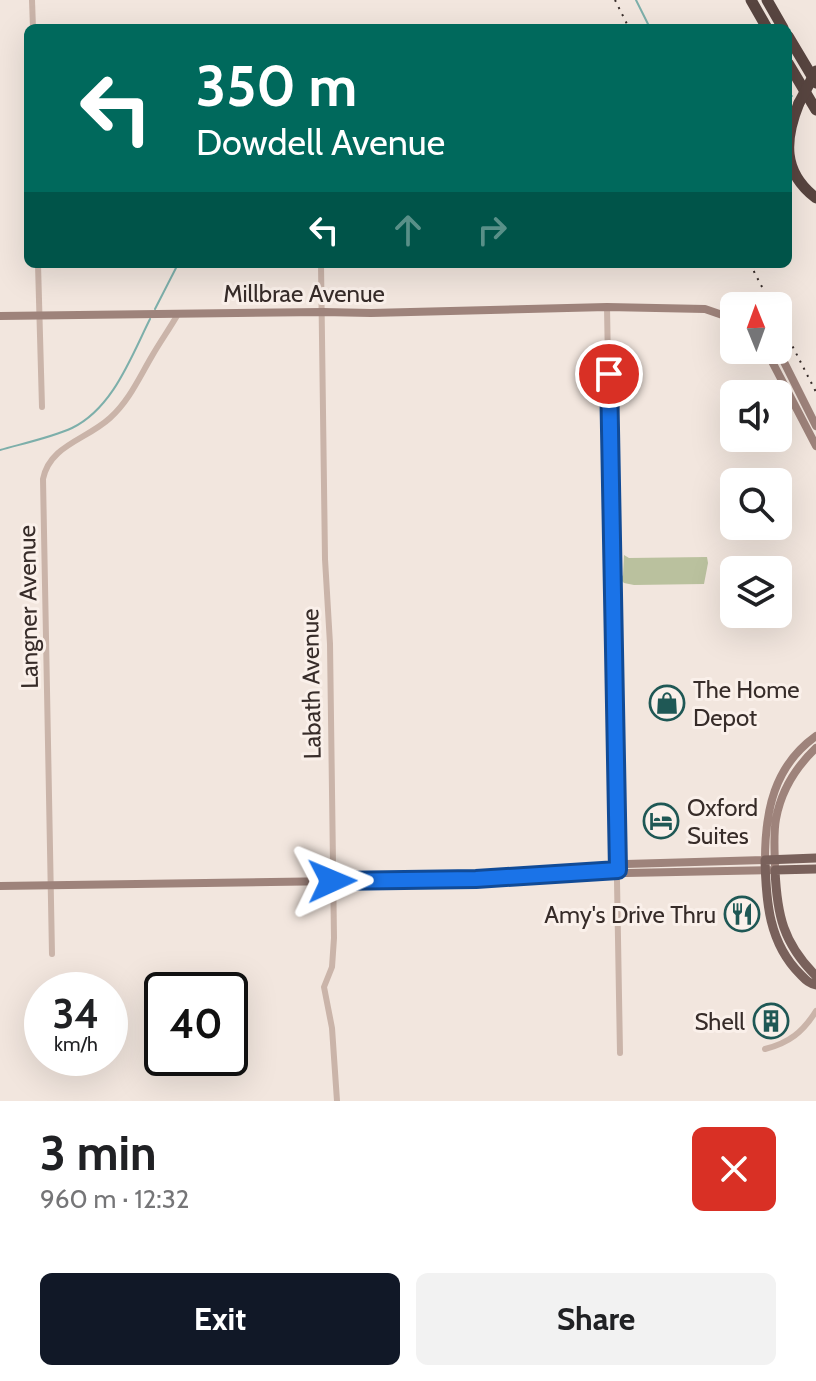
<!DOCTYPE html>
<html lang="en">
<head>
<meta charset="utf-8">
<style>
  :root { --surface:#fff; --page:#f2f2f2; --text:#202124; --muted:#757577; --accent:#111827 }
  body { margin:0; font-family:Cabin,sans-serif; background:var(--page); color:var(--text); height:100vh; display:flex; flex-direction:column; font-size:30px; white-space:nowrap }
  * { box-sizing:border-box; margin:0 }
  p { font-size:26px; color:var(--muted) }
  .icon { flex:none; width:44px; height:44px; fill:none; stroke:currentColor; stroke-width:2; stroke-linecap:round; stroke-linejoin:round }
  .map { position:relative; height:1101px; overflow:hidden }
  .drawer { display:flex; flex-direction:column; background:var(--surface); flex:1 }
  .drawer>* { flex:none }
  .top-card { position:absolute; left:24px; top:24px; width:768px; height:244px; border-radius:12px; box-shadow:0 8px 32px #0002; background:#00695c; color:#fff; overflow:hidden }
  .needle { width:52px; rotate:359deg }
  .buttons { position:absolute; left:720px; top:292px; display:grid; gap:16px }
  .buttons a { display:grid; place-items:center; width:72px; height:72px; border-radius:12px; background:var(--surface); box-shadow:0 8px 32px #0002; font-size:40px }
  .speed { position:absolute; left:24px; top:972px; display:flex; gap:16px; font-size:40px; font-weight:700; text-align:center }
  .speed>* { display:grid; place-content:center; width:104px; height:104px; border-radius:50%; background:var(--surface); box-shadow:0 8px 32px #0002; line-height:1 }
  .speed small { font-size:20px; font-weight:400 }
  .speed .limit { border:4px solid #111; border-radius:12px; background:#fff; color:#111 }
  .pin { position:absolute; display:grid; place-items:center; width:68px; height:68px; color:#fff; margin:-34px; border:4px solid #fff; border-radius:50%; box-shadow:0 2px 8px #0007 }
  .me { position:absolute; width:88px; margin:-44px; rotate:89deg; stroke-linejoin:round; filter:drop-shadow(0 0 6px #0008) }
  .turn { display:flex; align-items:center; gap:28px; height:168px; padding:0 40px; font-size:36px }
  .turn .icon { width:104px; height:104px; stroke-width:2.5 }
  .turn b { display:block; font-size:56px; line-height:68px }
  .lanes { display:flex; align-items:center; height:76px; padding:0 40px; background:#0003; justify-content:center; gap:40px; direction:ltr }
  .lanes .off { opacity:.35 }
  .round { display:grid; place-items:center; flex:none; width:84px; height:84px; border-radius:12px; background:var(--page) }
  .overview { display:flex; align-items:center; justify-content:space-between; height:136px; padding:0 40px }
  h1 { font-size:48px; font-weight:700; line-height:60px }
  .action { display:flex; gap:16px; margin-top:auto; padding:16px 40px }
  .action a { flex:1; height:92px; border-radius:12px; background:var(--accent); color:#fff; font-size:32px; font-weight:700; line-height:92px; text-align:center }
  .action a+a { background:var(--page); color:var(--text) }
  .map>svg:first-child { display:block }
  .green { fill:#bac19e }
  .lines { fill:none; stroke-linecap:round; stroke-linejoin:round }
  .stream { stroke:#7dafaa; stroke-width:2 }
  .street { stroke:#cab4a9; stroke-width:6 }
  .secondary { stroke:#9e837b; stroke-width:8 }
  .primary { stroke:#79615b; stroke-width:9 }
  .highway { stroke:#584540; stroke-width:11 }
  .rail { stroke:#372c29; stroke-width:2; stroke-dasharray:2 6; stroke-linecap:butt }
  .highway-bridge { stroke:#584540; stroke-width:11 }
  .route-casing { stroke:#114b97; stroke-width:20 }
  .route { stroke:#1a73e8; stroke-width:14 }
  .labels { text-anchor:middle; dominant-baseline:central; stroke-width:6; stroke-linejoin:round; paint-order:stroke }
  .street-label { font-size:24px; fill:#372c29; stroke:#faf0ea }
  .poi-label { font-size:24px; fill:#372c29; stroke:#faf0ea; text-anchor:start }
</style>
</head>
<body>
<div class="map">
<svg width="816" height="1101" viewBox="0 0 816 1101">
  <rect width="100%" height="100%" fill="#f2e6de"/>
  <path class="green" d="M624,555L629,558L707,557L708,563L704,584L634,585L624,583L620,579L623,575Z"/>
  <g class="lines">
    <path class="stream" d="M636,0L650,28
      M788,98L792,96
      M155,309L178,264
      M0,450C21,444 53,437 72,428C113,408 131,357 150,319"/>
    <path class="street" d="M32,0L33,28
      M38,264L42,407
      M321,264L325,559L330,644L334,938L332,967L324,987L332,1028L337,1101
      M607,307L620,1053
      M52,954L43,479C50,445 86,440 110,418C129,401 139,378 152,356C160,342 170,328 178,314
      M765,1049C789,1043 803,1032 816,1011"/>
    <path class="secondary" d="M0,316L323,312L371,313L607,307L705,309L734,319
      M766,350L816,446
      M778,350L816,426
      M618,870L626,864L765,860C765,811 774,766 816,736
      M0,886L476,879L618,870L626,873L775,870C775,854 773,835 776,819C781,791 796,767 816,748"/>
    <path class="primary" d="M816,858L765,860C766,902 769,943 800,974C806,980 808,983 816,985
      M816,869L775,870C777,915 783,943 816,976"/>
    <path class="highway" d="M751,0L767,28
      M767,0L783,28
      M788,36L816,83
      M788,63L816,110
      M799,103C784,140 782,172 816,198"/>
    <path class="rail" d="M615,0L629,28
      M750,264L772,306
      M778,318L816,392"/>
    <path class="highway-bridge" d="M799,103L816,71"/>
  </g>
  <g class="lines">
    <g class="route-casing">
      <path id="route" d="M332,881L476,879L618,870L609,374"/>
    </g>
    <use href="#route" class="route"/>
  </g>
  <defs>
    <g id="shop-ring" transform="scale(1.8)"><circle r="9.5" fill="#faf0ea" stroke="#1f5855" stroke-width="1.5"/><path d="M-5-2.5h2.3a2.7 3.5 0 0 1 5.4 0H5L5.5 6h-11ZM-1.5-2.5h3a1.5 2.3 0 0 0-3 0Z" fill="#1f5855"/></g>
    <g id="hotel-ring" transform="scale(1.8)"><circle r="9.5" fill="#faf0ea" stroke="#1f5855" stroke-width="1.5"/><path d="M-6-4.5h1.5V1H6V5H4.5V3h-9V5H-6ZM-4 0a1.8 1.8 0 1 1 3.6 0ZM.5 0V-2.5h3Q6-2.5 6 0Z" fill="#1f5855"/></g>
    <g id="restaurant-ring" transform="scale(1.8)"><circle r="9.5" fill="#faf0ea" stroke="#1f5855" stroke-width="1.5"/><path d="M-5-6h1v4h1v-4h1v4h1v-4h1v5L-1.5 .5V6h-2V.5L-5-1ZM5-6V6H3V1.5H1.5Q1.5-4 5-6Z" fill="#1f5855"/></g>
    <g id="building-ring" transform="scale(1.8)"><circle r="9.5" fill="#faf0ea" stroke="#1f5855" stroke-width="1.5"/><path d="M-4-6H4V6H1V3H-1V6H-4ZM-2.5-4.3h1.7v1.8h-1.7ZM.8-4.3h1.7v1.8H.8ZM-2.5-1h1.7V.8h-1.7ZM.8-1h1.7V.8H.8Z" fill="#1f5855"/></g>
  </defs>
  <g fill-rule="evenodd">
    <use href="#shop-ring" x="667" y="703"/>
    <use href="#hotel-ring" x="661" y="821"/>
    <use href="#restaurant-ring" x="742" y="914"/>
    <use href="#building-ring" x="771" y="1021"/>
  </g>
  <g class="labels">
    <g class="street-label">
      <text x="304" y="293">Millbrae Avenue</text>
      <text transform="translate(28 607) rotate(-91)">Langner Avenue</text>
      <text transform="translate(311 684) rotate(-91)">Labath Avenue</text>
    </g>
    <g class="poi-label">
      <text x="693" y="689">The Home<tspan x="693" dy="28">Depot</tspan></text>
      <text x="687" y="807">Oxford<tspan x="687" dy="28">Suites</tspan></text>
      <text x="716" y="914" text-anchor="end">Amy's Drive Thru</text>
      <text x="745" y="1021" text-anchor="end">Shell</text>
    </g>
  </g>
</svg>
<div class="buttons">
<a><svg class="needle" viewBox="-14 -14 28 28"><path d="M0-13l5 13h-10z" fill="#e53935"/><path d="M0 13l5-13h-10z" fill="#757577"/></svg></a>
<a><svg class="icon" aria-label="sound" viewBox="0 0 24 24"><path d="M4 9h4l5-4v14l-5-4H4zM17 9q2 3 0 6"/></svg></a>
<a><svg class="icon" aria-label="search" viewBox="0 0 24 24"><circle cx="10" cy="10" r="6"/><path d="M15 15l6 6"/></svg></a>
<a><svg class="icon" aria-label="layers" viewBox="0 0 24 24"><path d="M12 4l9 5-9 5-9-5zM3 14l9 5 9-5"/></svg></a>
</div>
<div class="speed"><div>34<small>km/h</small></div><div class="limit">40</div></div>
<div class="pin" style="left:609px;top:374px;background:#d93025"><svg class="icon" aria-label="arrive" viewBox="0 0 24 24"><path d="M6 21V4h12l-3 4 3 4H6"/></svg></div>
<svg class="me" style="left:332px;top:881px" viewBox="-20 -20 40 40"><path d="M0-17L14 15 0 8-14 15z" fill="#1a73e8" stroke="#fff" stroke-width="4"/></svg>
<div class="top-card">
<div class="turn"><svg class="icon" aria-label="left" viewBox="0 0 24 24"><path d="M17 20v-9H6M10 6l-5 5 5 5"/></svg><div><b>350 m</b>Dowdell Avenue</div></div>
<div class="lanes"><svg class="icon" aria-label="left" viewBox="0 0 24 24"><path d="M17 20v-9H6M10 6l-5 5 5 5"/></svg><svg class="icon off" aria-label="ahead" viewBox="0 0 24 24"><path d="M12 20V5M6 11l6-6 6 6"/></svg><svg class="icon off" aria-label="right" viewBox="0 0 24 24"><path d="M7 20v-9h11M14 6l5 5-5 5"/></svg></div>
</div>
</div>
<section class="drawer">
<div class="overview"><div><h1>3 min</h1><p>960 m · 12:32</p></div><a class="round" style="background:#d93025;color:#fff"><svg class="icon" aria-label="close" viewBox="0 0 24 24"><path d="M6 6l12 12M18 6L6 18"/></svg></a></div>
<div class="action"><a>Exit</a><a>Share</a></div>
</section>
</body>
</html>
